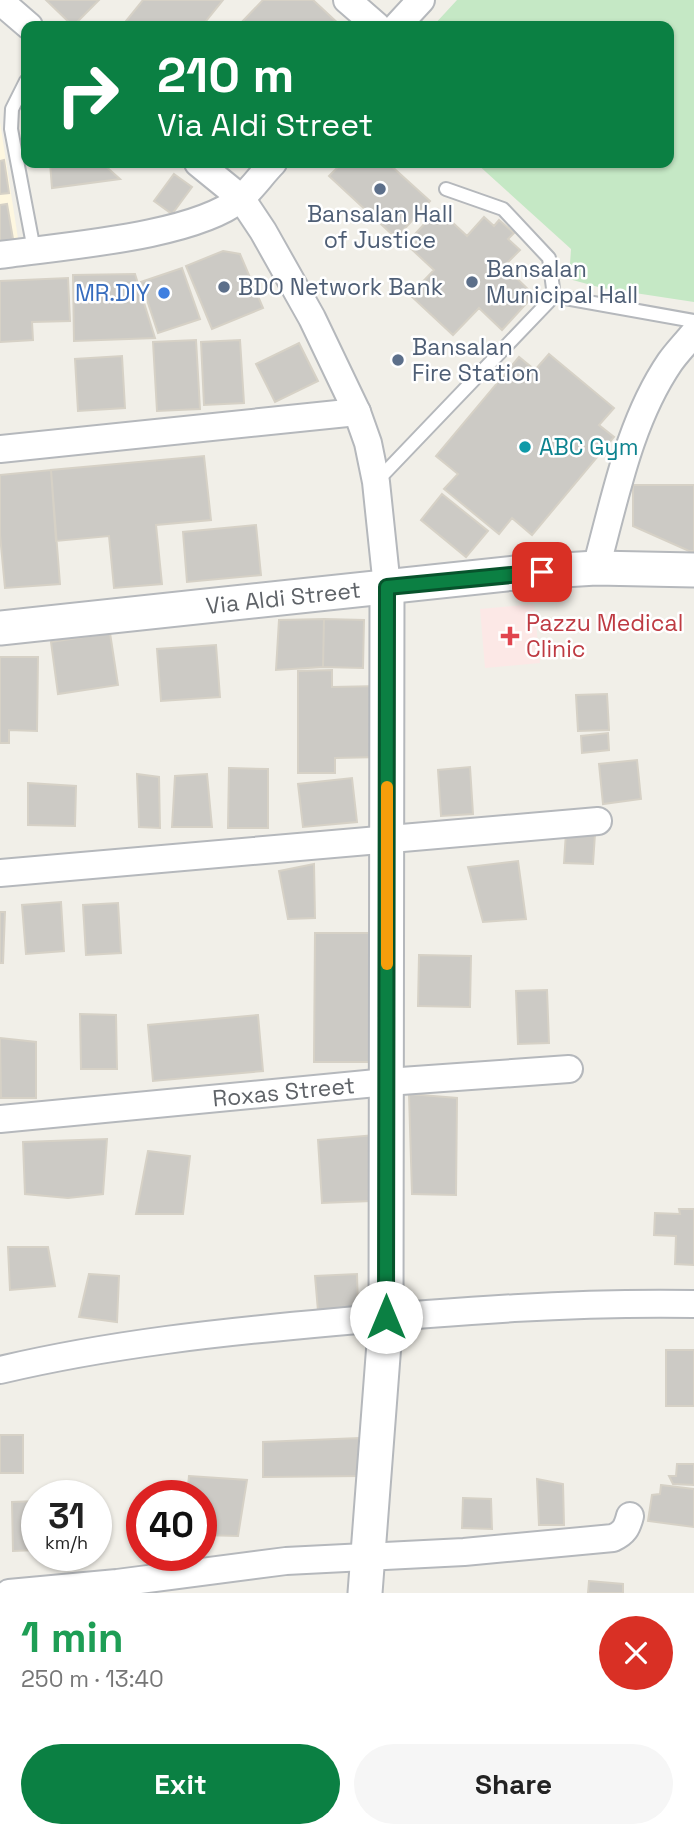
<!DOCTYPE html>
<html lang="en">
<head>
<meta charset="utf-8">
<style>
  :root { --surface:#fff; --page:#f6f6f6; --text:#222; --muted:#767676; --accent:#0b8043 }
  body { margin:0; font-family:"Space Grotesk",sans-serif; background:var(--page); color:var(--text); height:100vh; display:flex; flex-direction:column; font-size:26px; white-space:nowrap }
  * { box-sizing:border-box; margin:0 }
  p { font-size:23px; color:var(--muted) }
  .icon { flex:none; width:38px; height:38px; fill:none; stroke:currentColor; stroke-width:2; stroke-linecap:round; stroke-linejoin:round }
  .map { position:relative; height:1593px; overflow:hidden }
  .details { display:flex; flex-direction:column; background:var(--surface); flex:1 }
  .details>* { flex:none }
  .guide { position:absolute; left:21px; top:21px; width:653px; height:147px; border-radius:14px; box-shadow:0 2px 5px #0004; background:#0b8043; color:#fff; overflow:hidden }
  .speed { position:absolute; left:21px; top:1480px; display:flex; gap:14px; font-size:35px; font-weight:700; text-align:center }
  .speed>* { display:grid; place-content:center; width:91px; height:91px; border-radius:50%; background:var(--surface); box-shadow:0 2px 5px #0004; line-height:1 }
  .speed small { font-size:18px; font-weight:400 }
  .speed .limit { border:10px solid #d22; background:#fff; color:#111 }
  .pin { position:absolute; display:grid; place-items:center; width:60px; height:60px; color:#fff; margin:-30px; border-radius:14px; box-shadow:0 4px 10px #0006 }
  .me { position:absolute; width:77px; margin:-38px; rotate:0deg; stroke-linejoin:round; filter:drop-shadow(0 0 5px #0008) }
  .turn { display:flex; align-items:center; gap:24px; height:147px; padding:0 21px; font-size:32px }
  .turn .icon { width:91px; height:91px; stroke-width:2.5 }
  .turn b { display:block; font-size:49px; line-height:60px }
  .round { display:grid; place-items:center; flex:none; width:74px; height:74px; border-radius:37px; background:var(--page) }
  .headline { display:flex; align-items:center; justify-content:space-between; height:119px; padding:0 21px }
  h1 { font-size:42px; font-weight:600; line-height:52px; color:#1e9e55 }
  .primary-button { display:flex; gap:14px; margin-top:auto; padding:14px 21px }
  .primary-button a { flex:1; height:80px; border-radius:42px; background:var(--accent); color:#fff; font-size:28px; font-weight:600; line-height:80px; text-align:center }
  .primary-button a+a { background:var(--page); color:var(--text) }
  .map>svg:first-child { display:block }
  .commercial { fill:#fef7e0 }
  .medical { fill:#fce8e6 }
  .green { fill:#c5e8c5 }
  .building { fill:#cccac5; stroke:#d6d1c6; stroke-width:2 }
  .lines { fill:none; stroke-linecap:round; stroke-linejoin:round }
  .service-casing { stroke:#b5b8bc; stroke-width:16 }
  .minor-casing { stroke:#b5b8bc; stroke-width:30 }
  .tertiary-casing { stroke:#b5b8bc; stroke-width:37 }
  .service { stroke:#fff; stroke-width:12 }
  .minor { stroke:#fff; stroke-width:26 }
  .tertiary { stroke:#fff; stroke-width:33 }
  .route-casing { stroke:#07532c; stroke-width:18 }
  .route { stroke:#0b8043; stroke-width:12 }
  .slow { stroke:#f59e0b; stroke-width:12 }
  .service-dot { fill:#5c6f8a; stroke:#fff; stroke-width:2.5 }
  .shop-dot { fill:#3f7fe0; stroke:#fff; stroke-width:2.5 }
  .culture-dot { fill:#0f9aa8; stroke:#fff; stroke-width:2.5 }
  .health-dot { fill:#e0444e; stroke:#fff; stroke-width:2.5 }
  .labels { text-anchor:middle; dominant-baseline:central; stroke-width:5; stroke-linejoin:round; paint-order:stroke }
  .service-label { font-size:23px; fill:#4e5e75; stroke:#fff; text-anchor:start }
  .shop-label { font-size:23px; fill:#366cbe; stroke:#fff; text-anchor:end }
  .culture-label { font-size:23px; fill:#0d838f; stroke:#fff; text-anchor:start }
  .street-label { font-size:23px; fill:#5f6368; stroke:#fff }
  .health-label { font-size:23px; fill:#be3a42; stroke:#fff; text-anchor:start }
</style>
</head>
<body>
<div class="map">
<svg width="694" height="1593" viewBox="0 0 694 1593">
  <rect width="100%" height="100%" fill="#f1efe8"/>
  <path class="commercial" d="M0,122L19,245L0,247Z"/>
  <path class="medical" d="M534,604L540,663L485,668L480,609Z"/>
  <path class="green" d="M457,0H694V302L602,288L569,279L571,249L476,163H668V26H433Z"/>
  <path class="building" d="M46,0H99L73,26Z
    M143,0H223L202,26H122Z
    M263,0H313L341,26H238Z
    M4,160L9,193L0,194V161Z
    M50,163H102L120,179L52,188Z
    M342,163H388L430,201L396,238L329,176Z
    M174,174L192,187L172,214L154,201Z
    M7,204L13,239L0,241V205Z
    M438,209L467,236L484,217L494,226L499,220L514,233L508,239L520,250L504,266L534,295L502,330L479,308L453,335L410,295L434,270L406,244Z
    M223,251L240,254L263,308L212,329L186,266Z
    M182,268L200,319L158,333L141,282Z
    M135,274L155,338L74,341L73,275Z
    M68,278L70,321L32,322L33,340L0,342V281Z
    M196,340L200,409L157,411L153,342Z
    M240,340L244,403L204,405L201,342Z
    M299,343L318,381L275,402L256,364Z
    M549,354L614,408L599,425L614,437L532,535L512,518L499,534L444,489L458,474L436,456L519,357L535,370Z
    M122,356L125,408L78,411L75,359Z
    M204,456L211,520L156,525L162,584L114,588L109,536L56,541L51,470Z
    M51,470L60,584L5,588L0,535V475Z
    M633,485H694V551H689L633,526Z
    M442,494L488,531L466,557L421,520Z
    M256,525L261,575L187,582L183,532Z
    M324,619L364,620L363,668L323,667Z
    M324,619L323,667L276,670L279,620Z
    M110,633L118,685L58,694L51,642Z
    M216,645L220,697L161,701L157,649Z
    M0,657H38L37,731L9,730V743H0Z
    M332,670V687L380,686L381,757L335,758V773H298V671Z
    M607,694L609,730L578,731L576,695Z
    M608,733L609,750L582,753L581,736Z
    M637,760L641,799L603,804L599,764Z
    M470,767L473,814L441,816L438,770Z
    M229,768L268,769V828H228Z
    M137,774L159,777L160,828L139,827Z
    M207,774L212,827H172L175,776Z
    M352,778L357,822L303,827L298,784Z
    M28,783L76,786L75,826L28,825Z
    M566,832L595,834L593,864L564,863Z
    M518,861L526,919L483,922L468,867Z
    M314,864L315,918L288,919L279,871Z
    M61,902L64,951L26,954L22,905Z
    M118,903L121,953L86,955L83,905Z
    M0,912H5L3,963H0Z
    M315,933H375L374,1062H314Z
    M419,955L471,956L470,1007L418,1006Z
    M547,990L549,1043L518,1044L516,991Z
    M80,1014L116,1015L117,1069H81Z
    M258,1015L263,1071L153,1081L148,1025Z
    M0,1038L36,1042V1098H1Z
    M409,1094L457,1098L456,1195L412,1194Z
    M375,1135L371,1201L322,1203L318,1140Z
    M107,1139L103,1194L68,1198L25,1194L23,1142Z
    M148,1151L190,1156L183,1214H136Z
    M679,1209H694V1265L675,1264L676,1236L654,1235L655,1213L680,1214Z
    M8,1247H48L55,1286L10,1290Z
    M89,1274L119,1276L117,1322L79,1317Z
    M357,1274L358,1307L318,1311L315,1276Z
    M666,1350H694V1406H666Z
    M0,1435H23V1473H0Z
    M359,1438L360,1476L263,1477V1442Z
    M677,1464H694V1485L673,1484L669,1476H676Z
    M189,1476L247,1480L238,1536L201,1535V1496H187Z
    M537,1479L563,1484L564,1525H539Z
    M661,1485L694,1489V1527L648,1521L652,1495L660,1494Z
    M463,1498L491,1499L492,1529L462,1528Z
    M37,1501V1550L13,1551L12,1502Z
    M589,1581L623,1584V1593H588Z"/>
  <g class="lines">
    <g class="service-casing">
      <path id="service" d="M26,81L12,109L11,129L34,250
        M554,296L694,321
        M376,482L554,296L549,258L503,209L446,189"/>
    </g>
    <g class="minor-casing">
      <g id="minor">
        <path d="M347,0L377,26"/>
        <path d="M0,1L29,26"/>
        <path d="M397,26L421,0"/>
        <path d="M198,163L241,198L263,231L312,318L357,412L368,443L376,482L387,587"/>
        <path d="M0,255C62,246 193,237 240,199C252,189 262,174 273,163"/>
        <path d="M0,449L357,412"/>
        <path d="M596,568C615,499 629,422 670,362C677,352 686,343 694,333"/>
        <path d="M0,873L598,821"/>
        <path id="s1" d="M0,1119L387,1082L569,1069"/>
        <path d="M0,1370C110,1344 222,1332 335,1322C454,1311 574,1302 694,1304"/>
        <path d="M9,1593L117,1583L286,1561L464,1552L613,1538C624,1533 627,1528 630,1516"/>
      </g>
    </g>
    <g class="tertiary-casing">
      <g id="tertiary">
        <path id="s2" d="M0,628L515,573L596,568L694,570"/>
        <path d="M365,1593L386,1317L387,587"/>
      </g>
    </g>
    <use href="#service" class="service"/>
    <use href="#minor" class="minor"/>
    <use href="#tertiary" class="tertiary"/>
  </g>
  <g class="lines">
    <g class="route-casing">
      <path id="route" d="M386,1317L387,587L542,572"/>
    </g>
    <use href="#route" class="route"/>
    <path class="slow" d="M387,787V964"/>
  </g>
  <g class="service-dot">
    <circle cx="380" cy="189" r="7"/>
    <circle cx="472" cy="282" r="7"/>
    <circle cx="224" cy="287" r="7"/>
    <circle cx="398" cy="360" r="7"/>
  </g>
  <circle class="shop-dot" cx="164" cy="293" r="7"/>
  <circle class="culture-dot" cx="525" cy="447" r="7"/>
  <path class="health-dot" d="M506.5 625.5h7v7h7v7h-7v7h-7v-7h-7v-7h7z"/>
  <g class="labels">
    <g class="service-label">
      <text x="380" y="214" text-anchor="middle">Bansalan Hall<tspan x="380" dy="26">of Justice</tspan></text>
      <text x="486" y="269">Bansalan<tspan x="486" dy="26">Municipal Hall</tspan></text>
      <text x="238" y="287">BDO Network Bank</text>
      <text x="412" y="347">Bansalan<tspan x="412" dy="26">Fire Station</tspan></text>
    </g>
    <g class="shop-label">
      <text x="150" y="293">MR.DIY</text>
    </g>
    <g class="culture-label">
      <text x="539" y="447">ABC Gym</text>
    </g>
    <g class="street-label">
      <text stroke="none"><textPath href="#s2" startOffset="285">Via Aldi Street</textPath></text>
      <text stroke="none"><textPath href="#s1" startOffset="285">Roxas Street</textPath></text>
    </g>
    <g class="health-label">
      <text x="526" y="623">Pazzu Medical<tspan x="526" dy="26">Clinic</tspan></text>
    </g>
  </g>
</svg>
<div class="speed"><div>31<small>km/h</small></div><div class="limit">40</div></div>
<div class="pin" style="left:542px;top:572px;background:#d93025"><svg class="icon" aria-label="arrive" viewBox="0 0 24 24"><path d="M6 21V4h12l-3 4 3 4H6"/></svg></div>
<svg class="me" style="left:386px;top:1317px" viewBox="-20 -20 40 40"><circle r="19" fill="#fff"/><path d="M0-13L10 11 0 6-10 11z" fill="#0b8043"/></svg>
<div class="guide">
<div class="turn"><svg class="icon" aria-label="right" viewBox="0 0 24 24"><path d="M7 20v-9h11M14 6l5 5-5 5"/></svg><div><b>210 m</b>Via Aldi Street</div></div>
</div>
</div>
<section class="details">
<div class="headline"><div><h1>1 min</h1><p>250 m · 13:40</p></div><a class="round" style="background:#d93025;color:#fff"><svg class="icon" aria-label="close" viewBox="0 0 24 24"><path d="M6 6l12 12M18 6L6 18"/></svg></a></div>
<div class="primary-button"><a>Exit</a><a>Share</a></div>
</section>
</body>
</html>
